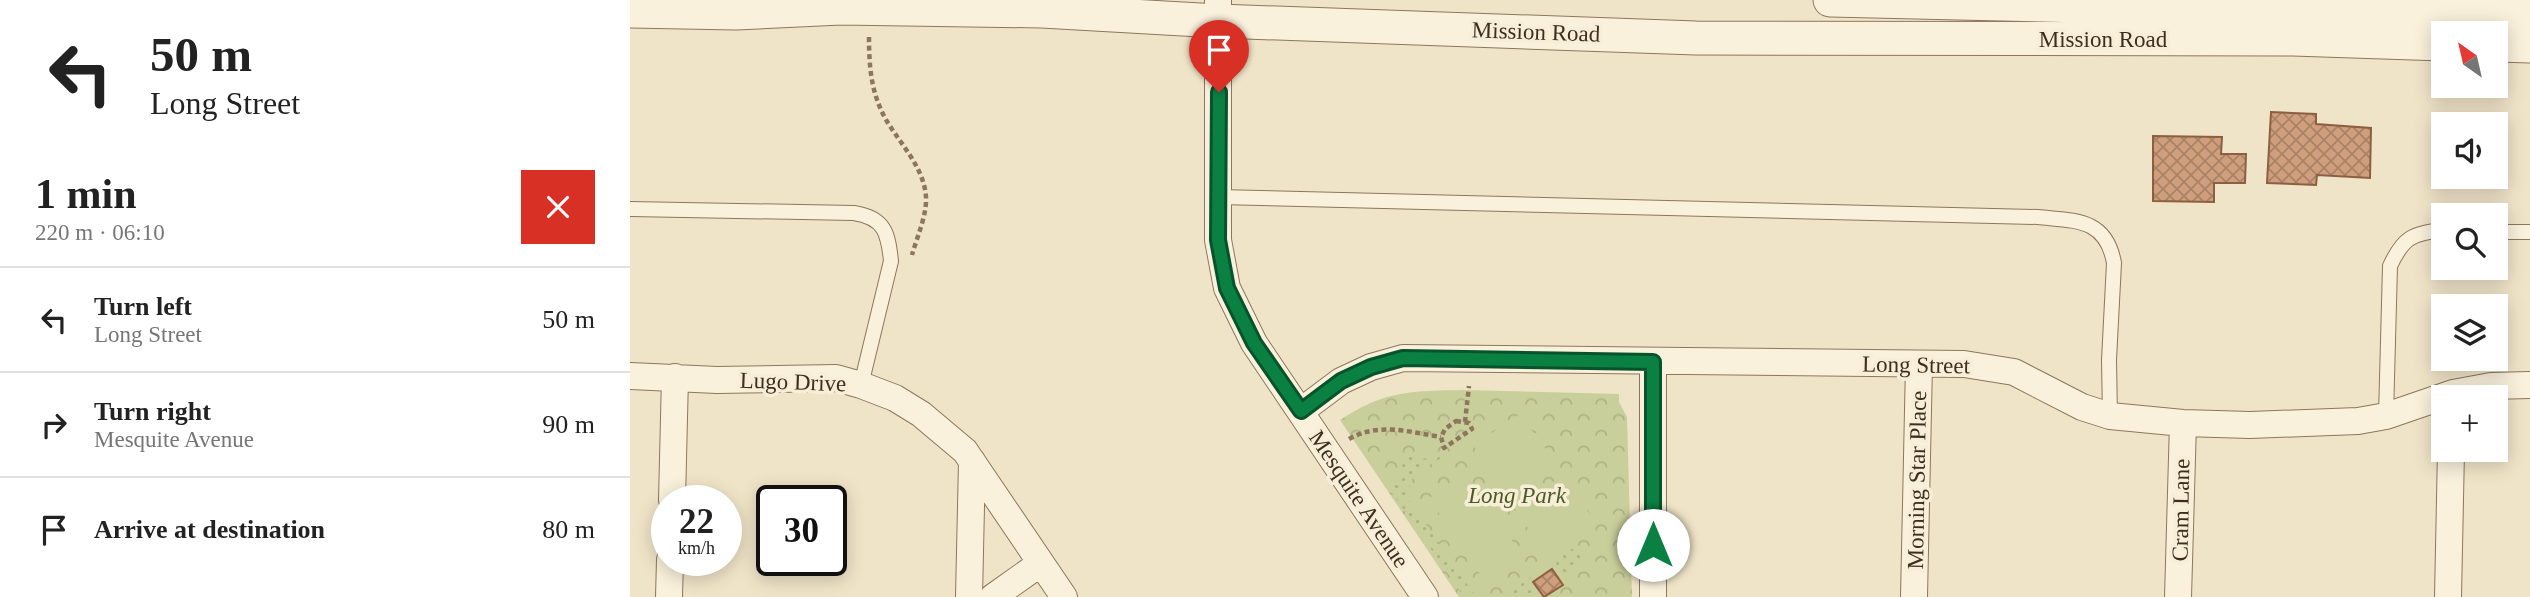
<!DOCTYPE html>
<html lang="en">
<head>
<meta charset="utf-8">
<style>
  :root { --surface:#fff; --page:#f6f6f6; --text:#222; --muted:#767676; --line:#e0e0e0 }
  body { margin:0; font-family:Georgia,serif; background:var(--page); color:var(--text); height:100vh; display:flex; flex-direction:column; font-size:26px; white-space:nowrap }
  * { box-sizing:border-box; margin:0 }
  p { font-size:23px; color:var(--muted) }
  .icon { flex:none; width:38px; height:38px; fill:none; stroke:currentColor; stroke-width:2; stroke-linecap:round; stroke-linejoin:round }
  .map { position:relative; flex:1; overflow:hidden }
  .panel { display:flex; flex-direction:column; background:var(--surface); width:630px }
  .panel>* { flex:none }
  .banner { background:#fff; color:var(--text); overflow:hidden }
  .needle { width:46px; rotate:326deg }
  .controls { position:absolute; left:1801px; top:21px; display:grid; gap:14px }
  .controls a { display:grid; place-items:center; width:77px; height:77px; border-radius:0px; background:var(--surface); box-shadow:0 4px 18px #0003; font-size:35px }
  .speed { position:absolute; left:21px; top:485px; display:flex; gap:14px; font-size:35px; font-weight:700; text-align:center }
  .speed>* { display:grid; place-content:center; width:91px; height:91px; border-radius:50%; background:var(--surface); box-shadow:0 4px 18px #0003; line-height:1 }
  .speed small { font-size:18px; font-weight:400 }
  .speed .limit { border:4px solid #111; border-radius:10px; background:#fff; color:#111 }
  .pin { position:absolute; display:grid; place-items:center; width:60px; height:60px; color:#fff; margin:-72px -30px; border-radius:50% 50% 50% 0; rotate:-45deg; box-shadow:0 0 7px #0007 }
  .pin .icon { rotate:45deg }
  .me { position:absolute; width:77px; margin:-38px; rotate:0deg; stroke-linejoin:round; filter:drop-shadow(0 0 5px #0008) }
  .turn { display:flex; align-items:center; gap:24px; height:147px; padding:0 35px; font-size:32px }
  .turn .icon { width:91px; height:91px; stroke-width:2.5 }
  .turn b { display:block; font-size:49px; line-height:60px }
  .round { display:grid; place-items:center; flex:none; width:74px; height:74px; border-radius:0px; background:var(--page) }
  .overview { display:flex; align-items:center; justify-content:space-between; height:119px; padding:0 35px }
  h1 { font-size:42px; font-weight:700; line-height:52px }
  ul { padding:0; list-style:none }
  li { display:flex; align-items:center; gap:21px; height:105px; padding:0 35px; border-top:2px solid var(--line) }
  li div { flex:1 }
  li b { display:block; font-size:26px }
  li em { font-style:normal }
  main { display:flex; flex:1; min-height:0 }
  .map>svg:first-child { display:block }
  .park { fill:url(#park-crowns) }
  .garden { fill:url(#garden-dots) }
  .pitch { fill:#c9cf9b }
  .building { fill:url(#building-cross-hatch); stroke:#8d5f41; stroke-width:2 }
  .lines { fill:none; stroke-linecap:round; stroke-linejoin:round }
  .service-casing { stroke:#8d765c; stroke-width:16 }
  .minor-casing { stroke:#8d765c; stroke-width:28 }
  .tertiary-casing { stroke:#8d765c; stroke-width:35 }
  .path { stroke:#8d765c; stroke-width:4.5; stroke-dasharray:5 3.5; stroke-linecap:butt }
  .service { stroke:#faf1dc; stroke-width:14 }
  .minor { stroke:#faf1dc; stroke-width:26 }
  .tertiary { stroke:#faf1dc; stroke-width:33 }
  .route-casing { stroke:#07532c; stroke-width:18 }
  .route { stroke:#0b8043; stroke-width:12 }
  .labels { text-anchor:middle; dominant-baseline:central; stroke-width:7; stroke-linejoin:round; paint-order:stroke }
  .street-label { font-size:23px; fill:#3d2e20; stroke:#f7eed8 }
  .park-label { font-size:23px; font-style:italic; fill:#4d5a26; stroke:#f7eed8 }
</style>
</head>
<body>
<main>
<section class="panel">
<div class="banner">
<div class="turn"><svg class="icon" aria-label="left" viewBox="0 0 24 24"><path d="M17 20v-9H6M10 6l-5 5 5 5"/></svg><div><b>50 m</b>Long Street</div></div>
</div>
<div class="overview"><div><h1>1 min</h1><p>220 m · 06:10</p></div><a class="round" style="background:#d93025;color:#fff"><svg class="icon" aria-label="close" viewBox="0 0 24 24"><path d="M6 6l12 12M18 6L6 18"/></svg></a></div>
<ul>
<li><svg class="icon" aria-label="left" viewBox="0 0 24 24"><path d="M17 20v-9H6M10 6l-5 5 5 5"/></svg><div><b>Turn left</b><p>Long Street</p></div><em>50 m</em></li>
<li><svg class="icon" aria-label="right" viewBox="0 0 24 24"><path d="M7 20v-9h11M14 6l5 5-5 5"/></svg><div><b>Turn right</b><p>Mesquite Avenue</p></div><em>90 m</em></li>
<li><svg class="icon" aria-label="arrive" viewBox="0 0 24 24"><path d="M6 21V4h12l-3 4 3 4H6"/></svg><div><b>Arrive at destination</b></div><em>80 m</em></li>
</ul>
</section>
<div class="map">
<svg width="1900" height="597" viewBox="0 0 1900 597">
  <defs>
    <pattern id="park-crowns" width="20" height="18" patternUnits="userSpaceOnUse" patternTransform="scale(1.75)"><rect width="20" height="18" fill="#c9cf9b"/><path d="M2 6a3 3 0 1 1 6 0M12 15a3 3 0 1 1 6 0" fill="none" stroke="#aeb285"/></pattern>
    <pattern id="garden-dots" width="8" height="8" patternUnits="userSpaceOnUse" patternTransform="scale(1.75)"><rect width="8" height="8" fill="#c9cf9b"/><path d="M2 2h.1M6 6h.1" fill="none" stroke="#aeb285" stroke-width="1.8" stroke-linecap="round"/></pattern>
    <pattern id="building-cross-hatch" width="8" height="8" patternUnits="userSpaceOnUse" patternTransform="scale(1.75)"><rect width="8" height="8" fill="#cf9f7d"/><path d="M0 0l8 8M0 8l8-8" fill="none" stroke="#a98266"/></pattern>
  </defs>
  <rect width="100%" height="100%" fill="#f0e4c8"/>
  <path class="park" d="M834,390L989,394V402L997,417L1002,597H829L710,420C755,390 782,391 834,390Z"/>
  <path class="garden" d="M806,451L811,458L783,477L776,496L846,597H834L756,484L772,473L773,452L794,459Z
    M948,545L954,554L951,563L928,577L922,569L904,581L914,597L886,594L881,597H872Z"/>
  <path class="pitch" d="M890,414L904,433H912L916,440L913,445L925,464L878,496L843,445Z
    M836,474L891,554L853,579L799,498Z
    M933,475L945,494L951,493L957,497L955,506L967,526L919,559L884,508Z"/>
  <path class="building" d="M1641,112L1686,114V124L1741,128L1740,178L1687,175L1686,185L1637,183Z
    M1523,136L1592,137L1591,154H1616L1615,183H1584V202L1523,201Z
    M922,569L933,585L914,597L903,582Z"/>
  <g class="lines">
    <g class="service-casing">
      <path id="service" d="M588,197L1408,217C1445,221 1476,218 1484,263L1479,360L1480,416
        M0,209L224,213C255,218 258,233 261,261L231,385
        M1866,232H1900
        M1756,416L1760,266C1773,238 1782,233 1813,230"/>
    </g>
    <g class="minor-casing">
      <path id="minor" d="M588,0V240L597,288L624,343L795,597
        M0,376L87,380L206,378L231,385L265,398L291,414L335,451L434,597
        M671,411L711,381L741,367L773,358L1334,364L1384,372L1452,407L1480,416L1553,423L1620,425L1728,421L1756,416L1823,393L1861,386L1900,385
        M42,500L45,377
        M39,597L40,560
        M339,597L342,461
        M363,597L411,563
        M1023,597V362
        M1284,597L1289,364
        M1548,597L1553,423
        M1818,597L1821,450"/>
    </g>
    <g class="tertiary-casing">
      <path id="tertiary" d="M1200,0L1664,11L1900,13
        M0,11L106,13L211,8L412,11L588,21L1066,38L1663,39L1813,44
        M1866,45L1900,46"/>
    </g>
    <path class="path" d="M239,37C239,66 241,91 254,116C268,142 294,166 296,197C297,215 287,237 282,255
      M826,421L839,423L842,429L814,448L811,437L815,429Z
      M835,422L839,386
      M719,439C749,422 779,432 811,437"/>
    <use href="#service" class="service"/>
    <use href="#minor" class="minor"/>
    <use href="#tertiary" class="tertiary"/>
  </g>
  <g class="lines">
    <g class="route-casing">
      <path id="route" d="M589,92L588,240L597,288L624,343L671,411L711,381L741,367L773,358L1023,362V545"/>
    </g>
    <use href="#route" class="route"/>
  </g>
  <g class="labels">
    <g class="street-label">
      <text transform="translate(906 32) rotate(2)">Mission Road</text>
      <text x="1473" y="39">Mission Road</text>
      <text transform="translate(1286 365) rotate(1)">Long Street</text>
      <text transform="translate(163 382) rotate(2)">Lugo Drive</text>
      <text transform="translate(1287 480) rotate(-89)">Morning Star Place</text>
      <text transform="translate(729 499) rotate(56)">Mesquite Avenue</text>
      <text transform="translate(1551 510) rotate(-89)">Cram Lane</text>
    </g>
    <g class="park-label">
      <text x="887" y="495">Long Park</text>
    </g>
  </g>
</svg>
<div class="controls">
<a><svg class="needle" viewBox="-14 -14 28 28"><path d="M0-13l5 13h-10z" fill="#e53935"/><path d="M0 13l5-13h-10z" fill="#767676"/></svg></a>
<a><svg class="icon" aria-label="sound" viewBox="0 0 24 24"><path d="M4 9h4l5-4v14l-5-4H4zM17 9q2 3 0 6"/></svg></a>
<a><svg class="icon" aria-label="search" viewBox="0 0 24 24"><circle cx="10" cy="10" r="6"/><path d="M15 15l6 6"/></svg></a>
<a><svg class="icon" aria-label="layers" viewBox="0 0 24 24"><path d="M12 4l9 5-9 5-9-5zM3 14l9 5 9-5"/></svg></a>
<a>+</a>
</div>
<div class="speed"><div>22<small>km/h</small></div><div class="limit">30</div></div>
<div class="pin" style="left:589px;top:92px;background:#d93025"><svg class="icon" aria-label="arrive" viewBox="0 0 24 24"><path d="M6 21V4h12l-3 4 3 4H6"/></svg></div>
<svg class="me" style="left:1023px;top:545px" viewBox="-20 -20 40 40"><circle r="19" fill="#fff"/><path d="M0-13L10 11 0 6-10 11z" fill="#0b8043"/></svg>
</div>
</main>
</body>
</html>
